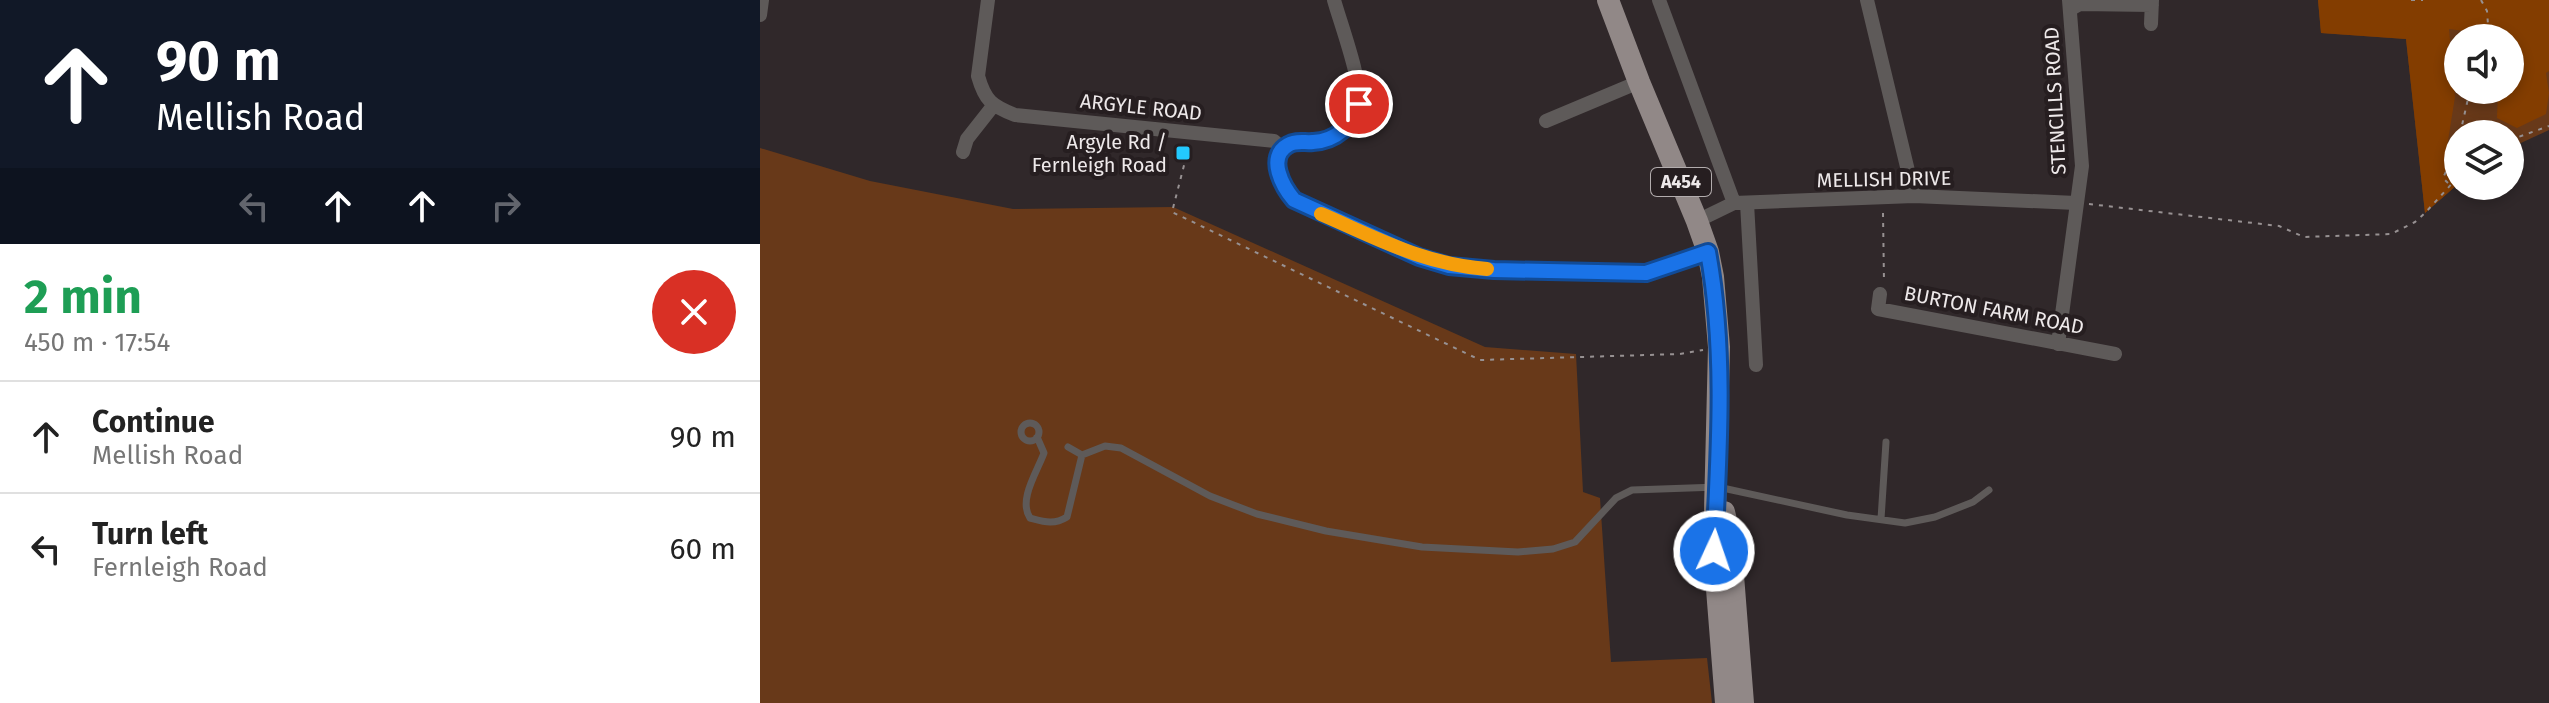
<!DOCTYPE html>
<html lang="en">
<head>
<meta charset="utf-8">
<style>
  :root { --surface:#fff; --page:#f6f6f6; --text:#222; --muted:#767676; --line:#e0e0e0 }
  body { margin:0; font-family:"Fira Sans",sans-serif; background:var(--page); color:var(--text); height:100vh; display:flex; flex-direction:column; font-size:30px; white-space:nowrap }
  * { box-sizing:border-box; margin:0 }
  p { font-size:26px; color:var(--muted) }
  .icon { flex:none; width:44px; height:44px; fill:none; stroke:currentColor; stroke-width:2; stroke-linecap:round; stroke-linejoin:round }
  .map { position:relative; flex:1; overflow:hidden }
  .sheet { display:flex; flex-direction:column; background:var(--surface); width:760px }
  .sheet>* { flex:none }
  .guide { background:#111827; color:#fff; overflow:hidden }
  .controls { position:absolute; left:1684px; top:24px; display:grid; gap:16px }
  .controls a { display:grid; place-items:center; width:80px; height:80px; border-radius:50%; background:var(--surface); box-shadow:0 4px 12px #0003; font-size:40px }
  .pin { position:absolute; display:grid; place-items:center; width:68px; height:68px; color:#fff; margin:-34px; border:4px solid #fff; border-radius:50%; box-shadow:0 2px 8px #0007 }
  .me { position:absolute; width:88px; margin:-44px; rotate:3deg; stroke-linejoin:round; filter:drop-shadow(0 0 6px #0008) }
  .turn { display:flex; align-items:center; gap:28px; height:168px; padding:0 24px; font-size:36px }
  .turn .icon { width:104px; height:104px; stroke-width:2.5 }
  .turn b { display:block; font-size:56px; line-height:68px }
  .lanes { display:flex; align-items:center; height:76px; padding:0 24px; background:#0003; justify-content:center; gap:40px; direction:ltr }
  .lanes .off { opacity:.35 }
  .round { display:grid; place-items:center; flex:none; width:84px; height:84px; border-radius:42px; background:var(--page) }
  .head { display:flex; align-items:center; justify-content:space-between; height:136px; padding:0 24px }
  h1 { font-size:48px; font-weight:700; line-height:60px; color:#1e9e55 }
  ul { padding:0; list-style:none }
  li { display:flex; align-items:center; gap:24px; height:112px; padding:0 24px; border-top:2px solid var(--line) }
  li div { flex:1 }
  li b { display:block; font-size:30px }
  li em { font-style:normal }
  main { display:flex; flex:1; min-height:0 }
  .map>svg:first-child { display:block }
  .green { fill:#683919; fill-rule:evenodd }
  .forest { fill:#833d00 }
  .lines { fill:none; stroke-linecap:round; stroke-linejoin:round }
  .path { stroke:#979192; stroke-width:2; stroke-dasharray:4 6; stroke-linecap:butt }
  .lane { stroke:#5e5a59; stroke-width:7 }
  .street { stroke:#5e5a59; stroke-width:14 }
  .primary { stroke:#918887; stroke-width:22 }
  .route-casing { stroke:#114b97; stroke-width:20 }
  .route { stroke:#1a73e8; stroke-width:14 }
  .slow { stroke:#f59e0b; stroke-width:14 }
  .poi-dot { fill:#23c9fe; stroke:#261e20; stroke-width:3 }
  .labels { text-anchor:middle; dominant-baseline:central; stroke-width:8; stroke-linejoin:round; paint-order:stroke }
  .shield { fill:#261e20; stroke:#b2acad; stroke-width:2 }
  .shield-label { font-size:18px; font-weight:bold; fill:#eee9ea }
  .street-label { font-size:20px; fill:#eee9ea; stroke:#261e20 }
  .poi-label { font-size:20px; fill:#eee9ea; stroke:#261e20; text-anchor:end }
</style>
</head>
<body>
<main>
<section class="sheet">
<div class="guide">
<div class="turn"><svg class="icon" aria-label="ahead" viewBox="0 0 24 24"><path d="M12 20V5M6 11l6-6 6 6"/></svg><div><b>90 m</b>Mellish Road</div></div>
<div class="lanes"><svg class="icon off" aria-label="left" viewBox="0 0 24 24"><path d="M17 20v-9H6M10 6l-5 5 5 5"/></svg><svg class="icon" aria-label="ahead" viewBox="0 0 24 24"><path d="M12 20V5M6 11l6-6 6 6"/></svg><svg class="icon" aria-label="ahead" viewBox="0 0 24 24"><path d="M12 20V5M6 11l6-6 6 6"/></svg><svg class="icon off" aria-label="right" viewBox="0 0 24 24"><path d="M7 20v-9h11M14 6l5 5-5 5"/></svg></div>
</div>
<div class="head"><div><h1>2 min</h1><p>450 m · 17:54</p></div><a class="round" style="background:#d93025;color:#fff"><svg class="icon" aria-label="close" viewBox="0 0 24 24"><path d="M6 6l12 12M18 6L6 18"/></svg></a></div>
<ul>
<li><svg class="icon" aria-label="ahead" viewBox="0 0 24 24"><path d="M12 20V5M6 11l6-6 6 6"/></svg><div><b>Continue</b><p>Mellish Road</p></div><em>90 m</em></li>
<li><svg class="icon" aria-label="left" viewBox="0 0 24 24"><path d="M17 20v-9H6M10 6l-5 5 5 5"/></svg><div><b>Turn left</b><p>Fernleigh Road</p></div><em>60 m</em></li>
</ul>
</section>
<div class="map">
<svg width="1789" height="703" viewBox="0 0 1789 703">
  <rect width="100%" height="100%" fill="#30282a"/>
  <path class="green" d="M1558,0H1789V130L1750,148V134H1698V184L1665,213L1646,39L1561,33ZM1698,38H1750V90H1698Z
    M0,148L110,181L253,209L413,207L725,347L816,354L823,492L840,498L851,662L947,658L952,703H0Z"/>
  <path class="forest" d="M1558,0H1789V71L1786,73L1789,93L1786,114L1757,128L1737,118L1738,90H1750V38H1736L1735,35L1689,29L1695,97L1687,147L1698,170V184L1665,213L1646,39L1561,33Z"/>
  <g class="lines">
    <path class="path" d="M1651,0H1663
      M1721,0L1727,11L1729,38
      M1700,134L1710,90
      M1750,140L1789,126
      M429,146L412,212L720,360L920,354L943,350
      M1688,183L1683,178L1698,146
      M1329,204L1519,226L1544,237L1631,234L1655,222L1665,213L1698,177
      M1123,213L1124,282"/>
    <path class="lane" d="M261 432a9 9 0 1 1 18 0a9 9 0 1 1-18 0Z
      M277,437L284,453C277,472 258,500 270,518C285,522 294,525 307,517L322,455L345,446L361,448L450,496L497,514L566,531L662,547L758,552L793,549L815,542L856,498L872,490L958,487L1087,515L1145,523L1175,517L1213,502L1229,490
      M308,447L322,455
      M1121,519L1126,442"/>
    <path class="street" d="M228,0L218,76C225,101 232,106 255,115L514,141L523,149
      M899,0L974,203
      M1107,0L1154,196
      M1311,9L1320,4L1392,5
      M0,15L2,0
      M1391,24L1392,0
      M786,121L879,82
      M523,149C512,167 522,186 534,200L659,257L689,266L734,270L886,273L948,252
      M523,149C537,138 555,145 571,138C583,133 597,118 599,105C602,81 581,25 574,0
      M203,152L207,139L233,106
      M987,203L996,365
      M937,221L974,203L1154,196L1316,203
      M1120,294L1118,309L1355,354
      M1298,344L1322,166L1309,0"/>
    <path class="primary" d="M848,0L879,82L937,221L948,252L953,277L959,347L954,551L966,703
      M964,512L970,537L983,703"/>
  </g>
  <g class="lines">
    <g class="route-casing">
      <path id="route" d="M599,104C593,125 576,141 553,142C545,143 536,140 528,145C506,157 523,187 534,200L659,257L689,266L734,270L886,273L948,252C966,350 959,452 954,551"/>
    </g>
    <use href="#route" class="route"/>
    <path class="slow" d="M561,214C619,239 663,264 727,269"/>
  </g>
  <rect class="poi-dot" x="415" y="145" width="16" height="16" rx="4"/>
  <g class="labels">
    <rect class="shield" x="891" y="168" width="60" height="28" rx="6"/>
    <g class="shield-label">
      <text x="921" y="182">A454</text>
    </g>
    <g class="street-label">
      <text transform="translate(1295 101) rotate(-93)">STENCILLS ROAD</text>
      <text transform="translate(381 107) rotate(6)">ARGYLE ROAD</text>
      <text transform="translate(1124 179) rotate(-1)">MELLISH DRIVE</text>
      <text transform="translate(1234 310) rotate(11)">BURTON FARM ROAD</text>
    </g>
    <g class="poi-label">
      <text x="407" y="142">Argyle Rd /<tspan x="407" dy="23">Fernleigh Road</tspan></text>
    </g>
  </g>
</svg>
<div class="controls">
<a><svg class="icon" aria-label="sound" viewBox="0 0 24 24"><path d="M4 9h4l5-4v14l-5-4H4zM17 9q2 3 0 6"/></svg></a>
<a><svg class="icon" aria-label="layers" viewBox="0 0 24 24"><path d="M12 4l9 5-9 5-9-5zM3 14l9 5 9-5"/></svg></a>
</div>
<div class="pin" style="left:599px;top:104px;background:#d93025"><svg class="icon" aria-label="arrive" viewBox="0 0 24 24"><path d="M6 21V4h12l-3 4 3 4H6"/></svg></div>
<svg class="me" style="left:954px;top:551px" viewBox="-20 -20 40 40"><circle r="17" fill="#1a73e8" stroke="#fff" stroke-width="3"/><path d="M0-11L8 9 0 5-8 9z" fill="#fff"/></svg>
</div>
</main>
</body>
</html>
